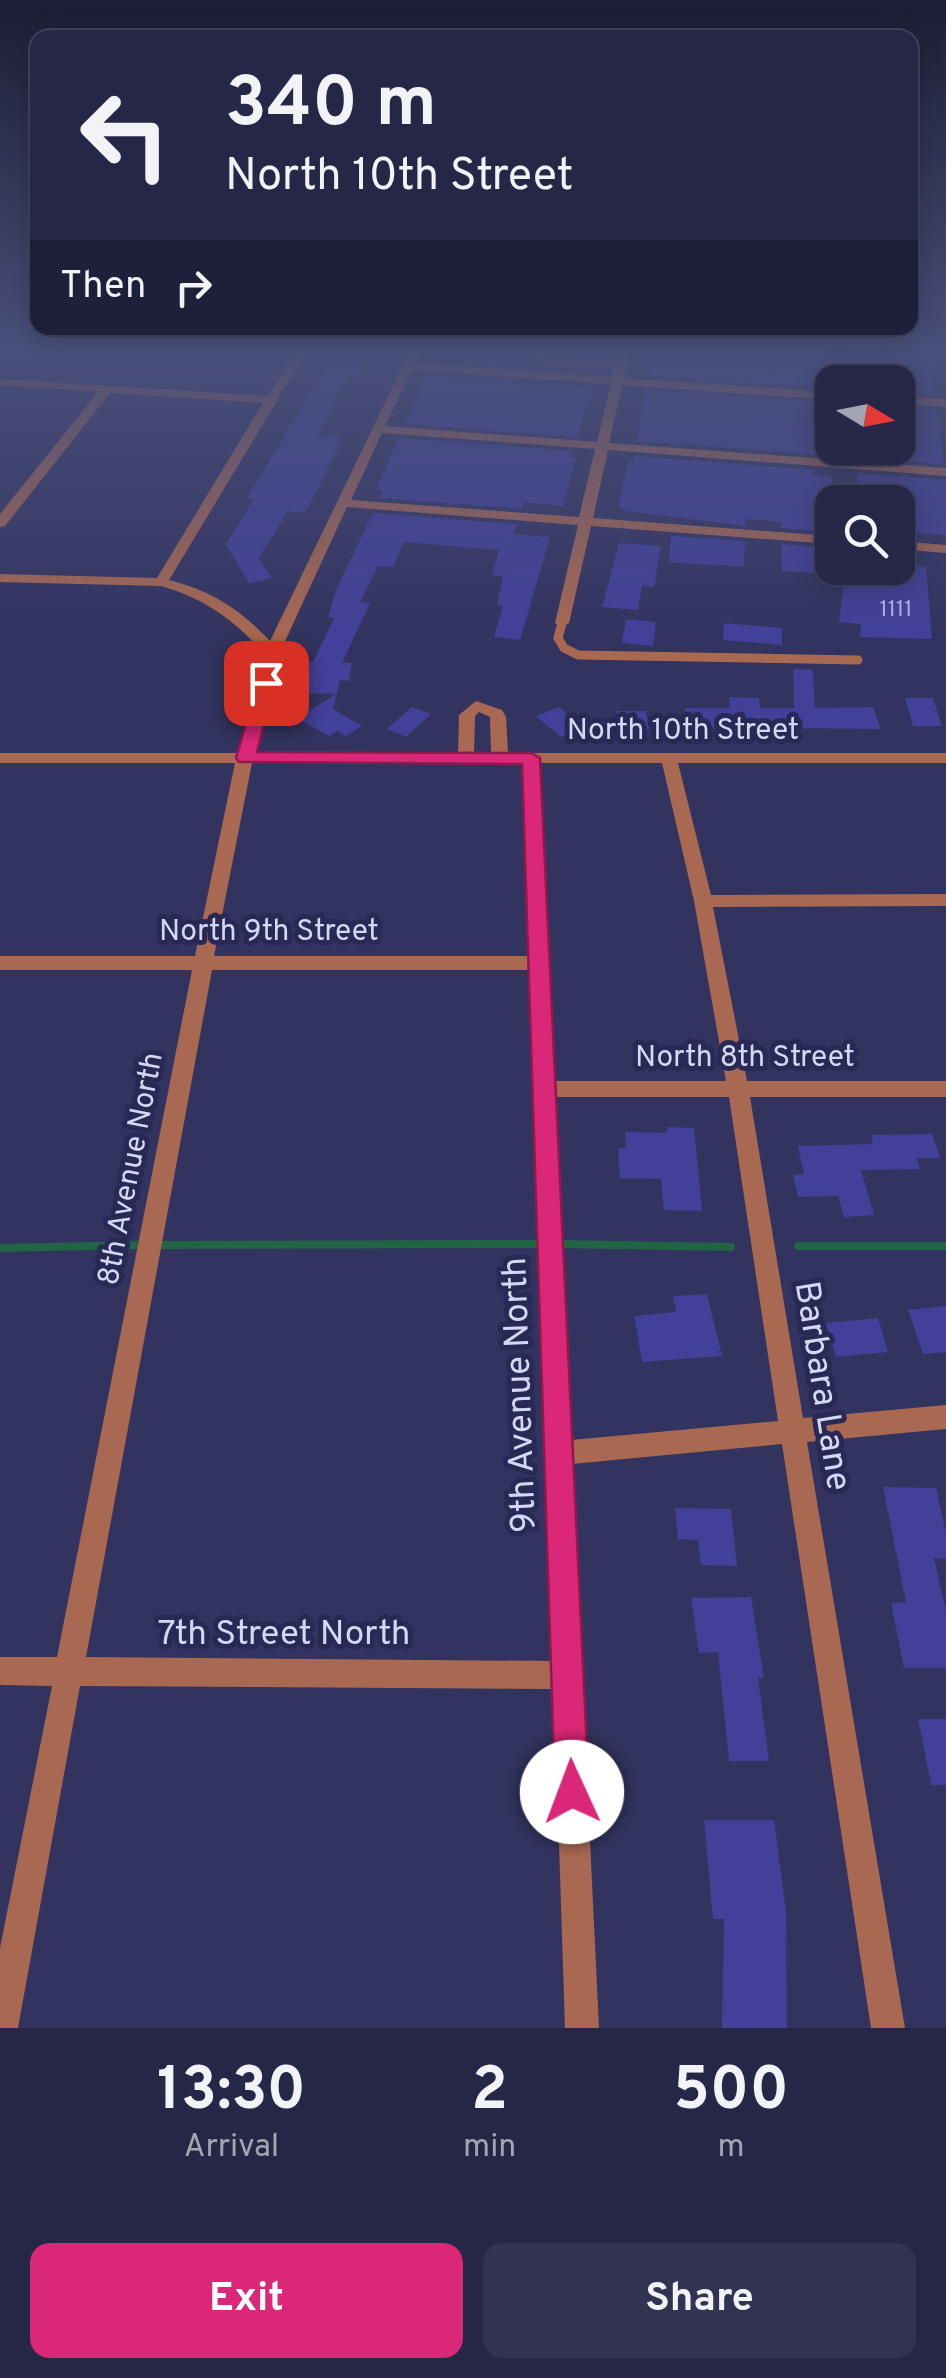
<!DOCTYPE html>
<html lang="en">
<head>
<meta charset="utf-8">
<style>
  :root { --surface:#262747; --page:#323352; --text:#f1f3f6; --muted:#a4a5b4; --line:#424460; --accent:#db2777 }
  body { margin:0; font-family:Overpass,sans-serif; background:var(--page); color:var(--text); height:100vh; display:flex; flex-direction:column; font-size:38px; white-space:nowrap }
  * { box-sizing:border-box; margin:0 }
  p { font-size:32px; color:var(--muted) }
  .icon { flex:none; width:55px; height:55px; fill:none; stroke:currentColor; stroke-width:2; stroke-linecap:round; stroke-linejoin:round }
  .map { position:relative; height:2028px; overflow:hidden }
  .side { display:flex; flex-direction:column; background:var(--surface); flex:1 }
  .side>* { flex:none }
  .banner { position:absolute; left:30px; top:30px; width:888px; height:305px; border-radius:20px; box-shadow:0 5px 25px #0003,0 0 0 2px var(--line); background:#262747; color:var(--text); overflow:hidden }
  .needle { width:65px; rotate:100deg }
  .buttons { position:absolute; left:815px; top:365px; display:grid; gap:20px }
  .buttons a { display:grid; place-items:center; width:100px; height:100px; border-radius:20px; background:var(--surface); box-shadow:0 5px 25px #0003,0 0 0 2px var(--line); font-size:50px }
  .pin { position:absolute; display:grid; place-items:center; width:85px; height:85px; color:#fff; margin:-42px; border-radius:20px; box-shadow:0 5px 15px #0006 }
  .me { position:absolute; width:110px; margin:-55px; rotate:358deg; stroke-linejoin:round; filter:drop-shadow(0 0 8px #0008) }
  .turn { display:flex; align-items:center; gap:35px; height:210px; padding:0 30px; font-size:45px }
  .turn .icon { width:130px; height:130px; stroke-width:2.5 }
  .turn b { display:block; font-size:70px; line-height:85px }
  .then { display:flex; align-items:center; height:95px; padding:0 30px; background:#0003; gap:20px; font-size:38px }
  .eta { display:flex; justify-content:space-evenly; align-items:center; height:170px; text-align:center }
  .eta b { font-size:60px; font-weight:700; line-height:70px }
  .action { display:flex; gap:20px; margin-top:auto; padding:20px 30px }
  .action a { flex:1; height:115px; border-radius:20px; background:var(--accent); color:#fff; font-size:40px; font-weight:700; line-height:115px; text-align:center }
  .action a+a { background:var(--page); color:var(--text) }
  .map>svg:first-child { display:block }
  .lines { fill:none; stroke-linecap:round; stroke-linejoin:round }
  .stream { stroke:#226545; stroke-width:8 }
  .building { fill:#424099 }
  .lane-far1 { stroke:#a96852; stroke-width:6 }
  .lane { stroke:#a96852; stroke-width:9 }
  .street { fill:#a96852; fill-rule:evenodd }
  .route { fill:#db2777; stroke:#8e194d; stroke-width:2.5 }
  .labels { text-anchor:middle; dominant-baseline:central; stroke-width:10; stroke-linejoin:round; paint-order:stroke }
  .far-number-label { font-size:22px; fill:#b0b2dc }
  .street-label { font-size:30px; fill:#d4d8f3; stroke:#282954 }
  .near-street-label { font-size:35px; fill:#d4d8f3; stroke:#282954 }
</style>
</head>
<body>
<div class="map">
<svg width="946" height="2028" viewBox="0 0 946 2028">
  <rect width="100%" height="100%" fill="#32345f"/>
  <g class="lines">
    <path class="stream" d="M556,1244L731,1247
      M156,1245L544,1244
      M798,1246H946
      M0,1248L144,1245"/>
  </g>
  <path class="building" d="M470,351H523L519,367L466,363Z
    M782,351L931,352L935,395L898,393V382H832V388L648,376L651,363L712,367V363L781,371Z
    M334,354L366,356L356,377L348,376L318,436L341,438L338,448L305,513L288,511L259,558L272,578L249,583L226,545L254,498H247Z
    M426,377L514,381V384L592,390L577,437L406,424Z
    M645,390L832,403V421L815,420L814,454L637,441Z
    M898,408L937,410L944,464L856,458V448H898Z
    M399,438L572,451L569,457L576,458L563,506L524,502L522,509L380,498L383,491L376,490Z
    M634,456L813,470V475L832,477V525L817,524L815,531L781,528V522L746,519L745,526L626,511L618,507L628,462H633Z
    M857,473L945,480L946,535L898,531V496L857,493Z
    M373,513L517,524L514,534L550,537L520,640L494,637L503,606L497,605L503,576L492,575L499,550L404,542L393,567L378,566L360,602L370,603L342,663H352L349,681L340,680L333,709L362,726L346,736L337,731L329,736L297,718L336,694L297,693L306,662H313L334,618L328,617L336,590Z
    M671,536L745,541L744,567L669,562Z
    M619,543L661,546L654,587L642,586L638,610L602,607Z
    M781,544L816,547L817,573L782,571Z
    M902,565L926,567L932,639L860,637L861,624L839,622L846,568Z
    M626,619L656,622L653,646L622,643Z
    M724,623L782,628V645L723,640Z
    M793,669L813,670L815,708L873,707L881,729L688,727L685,708H730L729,697L759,698L760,708H794Z
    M905,698H933L942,726H913Z
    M412,707L431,714L406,737L387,729Z
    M559,707L583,728L561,737L536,716Z
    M616,711H646L649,730H619Z
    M667,1127L694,1128L702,1211L664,1210L661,1179L620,1178L618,1148H626L625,1132L667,1133Z
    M932,1134L940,1158H917L920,1169L861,1170L874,1215L844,1217L838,1196L798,1197L793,1175L804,1174L798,1146L873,1144L871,1135Z
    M707,1294L722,1356L642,1362L634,1316L676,1312L673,1296Z
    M946,1306V1352L923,1354L908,1310Z
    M878,1318L888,1352L836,1357L826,1323Z
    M883,1487L936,1488L946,1534V1559L934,1558L946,1611V1668H904L891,1603L906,1602Z
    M675,1508L731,1509L737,1566L701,1565L698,1540L678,1539Z
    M751,1597L764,1678H758L769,1761H729L718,1652L699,1653L691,1598Z
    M918,1719H946V1785H931Z
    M704,1820H774L786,1911L787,2028H722L724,1919H713Z"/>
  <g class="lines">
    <path class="lane-far1" d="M539,351L537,357L543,360L621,365"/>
    <path class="lane" d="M562,623L558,638L564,648L578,655L858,660"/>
    <path class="street" d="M296,351H307L169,580C211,590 241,610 270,641L410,351H421L415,363L612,377L618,351H629L624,378L832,392V400L622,385L609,443L946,468V476L608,450L593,518L832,536V544L591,526L569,623L562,627L555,623L578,525L347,507L280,652L257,753H458L459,715L476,701L502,710L506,717L508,753H946V763H678L711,895L946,894V906L713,907L747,1081H946V1097H750L803,1418L946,1405V1429L807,1442L905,2028H871L782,1444L572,1464L599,2028H565L554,1689L80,1686L18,2028H0V1948L52,1686L0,1685V1657H57L192,970H0V956H195L235,763H0V753H240L264,653C234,620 204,598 161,586L0,582V574L157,578L263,403L110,393L5,526L0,527V514L98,392L0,385V379L268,396ZM412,370L611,384L597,442L385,426ZM382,433L595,449L579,517L351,500ZM479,712L490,717L491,753H474L475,716ZM252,763H523L529,956H214ZM540,763H662L694,901L726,1081H554ZM212,970H530L553,1661L86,1657ZM555,1097H729L778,1421L571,1440Z
      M898,396L946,399V407L898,404Z
      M898,541L946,545V553L898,549Z"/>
  </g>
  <linearGradient id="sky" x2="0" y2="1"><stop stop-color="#1c1d34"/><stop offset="0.55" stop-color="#49507a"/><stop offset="1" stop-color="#49507a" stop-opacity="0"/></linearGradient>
  <rect width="946" height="635" fill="url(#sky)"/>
  <path class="route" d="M259,679L274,683L257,752L531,753L540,758L589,1792L584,1805L572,1810L560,1805L555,1792L522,764L239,762L236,758Z"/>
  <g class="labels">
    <g class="far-number-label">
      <text x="896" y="610">1111</text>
    </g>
    <g class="street-label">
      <text x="683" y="731">North 10th Street</text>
      <text x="269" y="932">North 9th Street</text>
      <text x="745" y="1058">North 8th Street</text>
      <text transform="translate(132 1169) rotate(-79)">8th Avenue North</text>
    </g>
    <g class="near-street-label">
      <text transform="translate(821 1386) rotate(81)">Barbara Lane</text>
      <text transform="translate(521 1395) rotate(-92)">9th Avenue North</text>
      <text x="284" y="1635">7th Street North</text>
    </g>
  </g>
</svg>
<div class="buttons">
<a><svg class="needle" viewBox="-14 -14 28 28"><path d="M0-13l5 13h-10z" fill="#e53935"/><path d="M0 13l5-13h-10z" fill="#a4a5b4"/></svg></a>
<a><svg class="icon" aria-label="search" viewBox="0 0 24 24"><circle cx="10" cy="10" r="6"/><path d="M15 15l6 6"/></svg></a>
</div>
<div class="pin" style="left:266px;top:683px;background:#d93025"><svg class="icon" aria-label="arrive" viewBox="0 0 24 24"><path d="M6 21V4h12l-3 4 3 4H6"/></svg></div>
<svg class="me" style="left:572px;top:1792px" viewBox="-20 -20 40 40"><circle r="19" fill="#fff"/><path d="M0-13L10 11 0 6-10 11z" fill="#db2777"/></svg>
<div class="banner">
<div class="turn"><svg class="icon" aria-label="left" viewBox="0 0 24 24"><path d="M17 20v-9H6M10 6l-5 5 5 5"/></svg><div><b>340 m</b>North 10th Street</div></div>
<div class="then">Then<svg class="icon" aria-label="right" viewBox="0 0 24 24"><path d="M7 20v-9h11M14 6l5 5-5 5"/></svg></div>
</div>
</div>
<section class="side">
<div class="eta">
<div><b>13:30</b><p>Arrival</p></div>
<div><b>2</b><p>min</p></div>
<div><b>500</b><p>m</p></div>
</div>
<div class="action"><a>Exit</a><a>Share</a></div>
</section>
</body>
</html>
